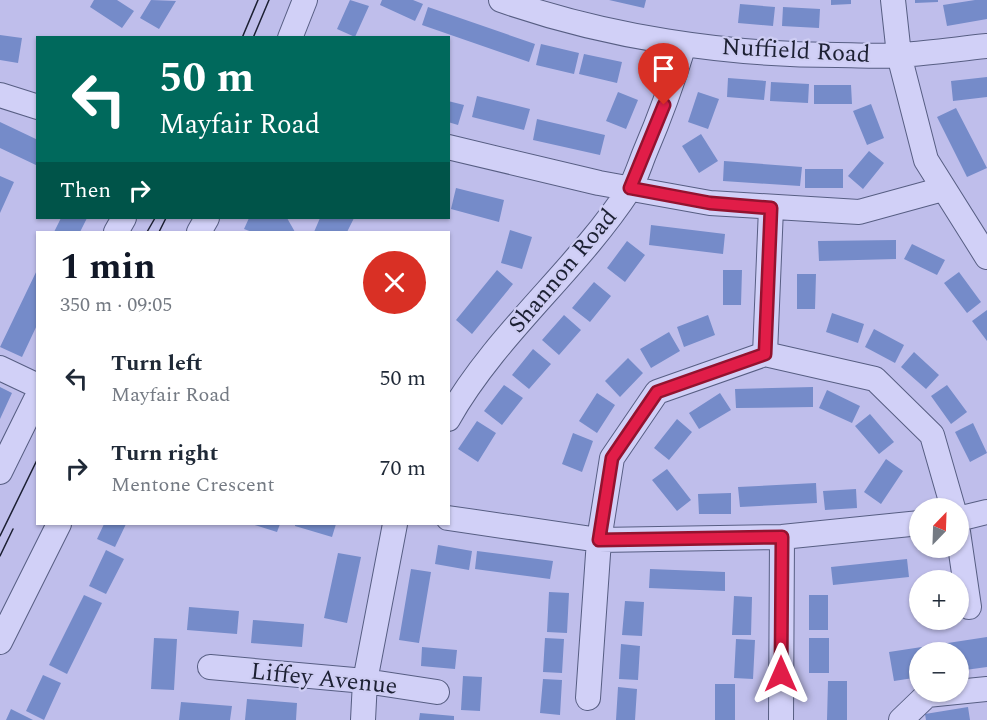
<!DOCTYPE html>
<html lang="en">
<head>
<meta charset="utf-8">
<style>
  :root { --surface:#fff; --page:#f2f2f3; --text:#1f2937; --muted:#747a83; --accent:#111827 }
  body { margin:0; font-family:Spectral,serif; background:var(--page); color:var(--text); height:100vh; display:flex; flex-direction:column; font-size:22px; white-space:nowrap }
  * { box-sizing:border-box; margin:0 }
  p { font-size:20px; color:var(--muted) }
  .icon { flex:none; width:33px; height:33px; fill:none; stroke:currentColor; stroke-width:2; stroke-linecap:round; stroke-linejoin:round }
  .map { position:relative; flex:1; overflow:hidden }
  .sheet { position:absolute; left:36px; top:231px; width:414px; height:294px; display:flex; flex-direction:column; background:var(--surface); border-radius:0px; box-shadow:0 2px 4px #0004 }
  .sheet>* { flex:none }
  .hud { position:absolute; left:36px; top:36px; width:414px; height:183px; border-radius:0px; box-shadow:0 2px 4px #0004; background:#00695c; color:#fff; overflow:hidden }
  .needle { width:39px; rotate:23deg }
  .controls { position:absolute; left:909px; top:498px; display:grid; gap:12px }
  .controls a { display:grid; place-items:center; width:60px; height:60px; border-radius:50%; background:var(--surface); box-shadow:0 2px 4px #0004; font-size:30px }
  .pin { position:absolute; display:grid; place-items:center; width:51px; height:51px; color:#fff; margin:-62px -26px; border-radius:50% 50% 50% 0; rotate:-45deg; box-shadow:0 0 6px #0007 }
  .pin .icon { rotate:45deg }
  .me { position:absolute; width:66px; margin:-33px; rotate:0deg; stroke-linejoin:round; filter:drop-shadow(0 0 4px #0008) }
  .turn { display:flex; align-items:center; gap:21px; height:126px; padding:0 24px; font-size:27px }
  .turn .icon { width:78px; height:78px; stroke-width:2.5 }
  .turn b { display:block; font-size:42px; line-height:51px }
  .then { display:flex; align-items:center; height:57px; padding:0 24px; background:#0003; gap:12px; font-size:22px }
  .round { display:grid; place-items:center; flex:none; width:63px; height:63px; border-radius:32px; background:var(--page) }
  .summary { display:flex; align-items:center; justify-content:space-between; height:102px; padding:0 24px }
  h1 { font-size:36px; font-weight:700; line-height:45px; color:var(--accent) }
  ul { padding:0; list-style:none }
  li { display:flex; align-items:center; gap:18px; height:90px; padding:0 24px }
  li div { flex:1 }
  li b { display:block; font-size:22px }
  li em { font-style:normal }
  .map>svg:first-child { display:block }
  .building { fill:#758bc9 }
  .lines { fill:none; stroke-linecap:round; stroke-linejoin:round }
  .minor-casing { stroke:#575e83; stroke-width:26 }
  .minor { stroke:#d1d0f7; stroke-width:24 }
  .tram { stroke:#1c2033; stroke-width:1.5 }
  .route-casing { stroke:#92132f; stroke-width:15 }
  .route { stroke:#e11d48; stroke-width:10 }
  .labels { text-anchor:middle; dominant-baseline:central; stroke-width:4.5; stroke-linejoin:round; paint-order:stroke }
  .street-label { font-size:24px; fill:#1c2033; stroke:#cecdf3 }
</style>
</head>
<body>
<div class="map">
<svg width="987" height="720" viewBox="0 0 987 720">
  <rect width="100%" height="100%" fill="#bfbeeb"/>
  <path class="building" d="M94,0H117L134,11L122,28L90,7Z
    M151,0L176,1L159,29L140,18Z
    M350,0L369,6L355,37L337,29Z
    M382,0H413L423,4L415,21L380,5Z
    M609,0H646L644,8Z
    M831,0H851V4L831,5Z
    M915,0H938V2L915,3Z
    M975,0H987V19L947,26L943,5Z
    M740,4L775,7L773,26L738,23Z
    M428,7L535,44L529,62L422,25Z
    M783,7L820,9L819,28L782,26Z
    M0,35L22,38L18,63L0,60Z
    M541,44L579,53L574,74L536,65Z
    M584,54L622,62L617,83L579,74Z
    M987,77V97L953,101L951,81Z
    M728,78L766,81L764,100L727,97Z
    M771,82L809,84L808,103L770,101Z
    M814,85H851L852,104H814Z
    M618,92L638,100L626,129L606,121Z
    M698,92L719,99L708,129L688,122Z
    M477,96L530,109L524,130L472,117Z
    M448,101L464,105L458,125L448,122Z
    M871,104L884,138L867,145L853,111Z
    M956,108L987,168L967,177L937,117Z
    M537,119L605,135L600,155L533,140Z
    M0,122L38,140V166L0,148Z
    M701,134L718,161L699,173L682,146Z
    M869,151L884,163L863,189L848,176Z
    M724,161L802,167L800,186L723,181Z
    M805,169H843V188H805Z
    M0,176L14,182L0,213Z
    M456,188L504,200L499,222L451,209Z
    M61,218H87L80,232H54Z
    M249,218H287L295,232H252L244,229Z
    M320,218H354L347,232H314Z
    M651,225L725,234L723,254L649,245Z
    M510,230L532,237L522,269L501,263Z
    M896,240V259L819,261L818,241Z
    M627,241L645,255L625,282L607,268Z
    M912,244L945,260L937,275L904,259Z
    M38,268V323L22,357L0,347Z
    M497,270L513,284L472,334L456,320Z
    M723,270H742L741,305H723Z
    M959,272L981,302L967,313L944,283Z
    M797,274H816L815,309H797Z
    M594,282L611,296L590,322L572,308Z
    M987,310V341L972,321Z
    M832,313L864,324L858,343L826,332Z
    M564,315L581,330L559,355L542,340Z
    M708,315L715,335L684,347L677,327Z
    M874,329L904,345L895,363L865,347Z
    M669,332L680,351L651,368L640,349Z
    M533,349L551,364L529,389L512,375Z
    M914,352L939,375L926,389L901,367Z
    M628,358L643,373L620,397L605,381Z
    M504,385L523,398L502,425L484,411Z
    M947,385L967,412L951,424L931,396Z
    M0,387L12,393L0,419Z
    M813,387V407L736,408L735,389Z
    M827,390L860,406L852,423L819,408Z
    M597,393L615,405L597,433L579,421Z
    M720,393L731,410L699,429L689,413Z
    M870,414L894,442L879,454L855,426Z
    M677,419L692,432L669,460L654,448Z
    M477,421L496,433L478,462L458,449Z
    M973,423L987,453L970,462L955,432Z
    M573,433L593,441L582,472L562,464Z
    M886,459L903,471L881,504L864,492Z
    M667,469L691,500L677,511L652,480Z
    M816,483L817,503L740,507L738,487Z
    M856,489L857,508L825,510L823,491Z
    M731,493V514H699L698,494Z
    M104,524H126L115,547L97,539Z
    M252,524H280L277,532Z
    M295,524H336L332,537L295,526Z
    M438,545L472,551L469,570L435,564Z
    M106,550L124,559L106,594L89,586Z
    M477,551L553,561L550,579L475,569Z
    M338,553L361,557L347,623L324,618Z
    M907,559L909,577L833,585L831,567Z
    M411,569L431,572L419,643L399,640Z
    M650,569L725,572V591L649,588Z
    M549,592L569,593L567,633L547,632Z
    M84,595L102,603L67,674L49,665Z
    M809,595H828V630H809Z
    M734,596L752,597L751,635H732Z
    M625,601L644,602L642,636L622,635Z
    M189,607L239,611L237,634L187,630Z
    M253,620L304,624L302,647L251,643Z
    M922,620H942V622L922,625Z
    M987,637V667L958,671V652H920V677L894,681L889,652Z
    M154,638L177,639L174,690L151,689Z
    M545,638L564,639L562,673L543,672Z
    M809,638H829V673H809Z
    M736,639L755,640L753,679L734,678Z
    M621,644L640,646L638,680L619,679Z
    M422,647L457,650L455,669L421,666Z
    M43,675L61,683L44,720L26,711Z
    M463,676L482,677L480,711L461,710Z
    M543,679L562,680L560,715L540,713Z
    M828,681H847V720H827Z
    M715,684H735V720H715Z
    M618,687L637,689L635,720H616Z
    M247,699L297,703L296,720H245Z
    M181,702L232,706L230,720H179Z
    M968,707L970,720H926L925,714Z
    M11,709L33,720H6Z
    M420,713L454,716V720H419Z"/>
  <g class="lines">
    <g class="minor-casing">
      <path id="minor" d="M501,0C607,37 725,55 837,55C858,55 880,57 901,55C930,53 958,49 987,46
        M893,0L899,55L926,160L987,257
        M290,38L305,0
        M0,95L38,107
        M448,147L599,183L710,203L859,212L943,189
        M116,232L124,218
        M199,232L207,218
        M765,354L771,208
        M0,368L38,386
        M448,419C496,334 576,271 629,190C636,178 640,164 645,152C660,117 673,81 684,45
        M0,472L38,395
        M448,518L599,540L782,537L920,523
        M958,519L987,512
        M958,532L969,607
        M0,642L59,524
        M210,667L365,681L437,692
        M588,698L599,540L612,458L657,392L765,354L875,379L932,435L953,508
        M363,720L365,681L395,524
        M781,720L782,537
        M901,720L927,695L987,689"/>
    </g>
    <use href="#minor" class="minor"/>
    <path class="tram" d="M242,38L258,0
      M253,38L269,0
      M147,232L155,218
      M159,232L166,218
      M0,536L38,458
      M0,556L13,529"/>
  </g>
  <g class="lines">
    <g class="route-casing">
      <path id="route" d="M664,105L630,188L710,203L771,208L765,354L657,392L612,458L599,540L782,537L781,674"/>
    </g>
    <use href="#route" class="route"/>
  </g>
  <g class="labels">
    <g class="street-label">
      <text transform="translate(796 51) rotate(3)">Nuffield Road</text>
      <text transform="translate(563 271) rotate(-50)">Shannon Road</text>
      <text transform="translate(324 679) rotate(6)">Liffey Avenue</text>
    </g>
  </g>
</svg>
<div class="controls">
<a><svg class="needle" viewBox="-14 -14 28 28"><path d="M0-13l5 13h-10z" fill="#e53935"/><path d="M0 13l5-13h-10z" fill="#747a83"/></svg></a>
<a>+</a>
<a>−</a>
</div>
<div class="pin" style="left:664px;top:105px;background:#d93025"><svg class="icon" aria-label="arrive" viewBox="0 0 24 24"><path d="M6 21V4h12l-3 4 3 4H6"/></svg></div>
<svg class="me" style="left:781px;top:674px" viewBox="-20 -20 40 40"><path d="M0-17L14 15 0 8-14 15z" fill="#e11d48" stroke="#fff" stroke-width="4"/></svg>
<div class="hud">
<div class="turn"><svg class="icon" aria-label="left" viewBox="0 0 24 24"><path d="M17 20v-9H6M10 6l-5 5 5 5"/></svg><div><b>50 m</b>Mayfair Road</div></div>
<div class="then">Then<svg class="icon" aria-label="right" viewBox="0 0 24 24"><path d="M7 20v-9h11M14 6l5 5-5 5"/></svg></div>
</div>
<section class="sheet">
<div class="summary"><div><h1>1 min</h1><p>350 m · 09:05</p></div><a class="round" style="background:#d93025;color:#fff"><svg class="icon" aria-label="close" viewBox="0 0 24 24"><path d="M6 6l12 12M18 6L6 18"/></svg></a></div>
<ul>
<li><svg class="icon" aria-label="left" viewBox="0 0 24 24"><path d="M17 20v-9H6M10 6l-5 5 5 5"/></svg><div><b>Turn left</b><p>Mayfair Road</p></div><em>50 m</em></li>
<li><svg class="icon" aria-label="right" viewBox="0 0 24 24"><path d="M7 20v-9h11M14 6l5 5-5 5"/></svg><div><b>Turn right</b><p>Mentone Crescent</p></div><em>70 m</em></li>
</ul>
</section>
</div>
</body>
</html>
